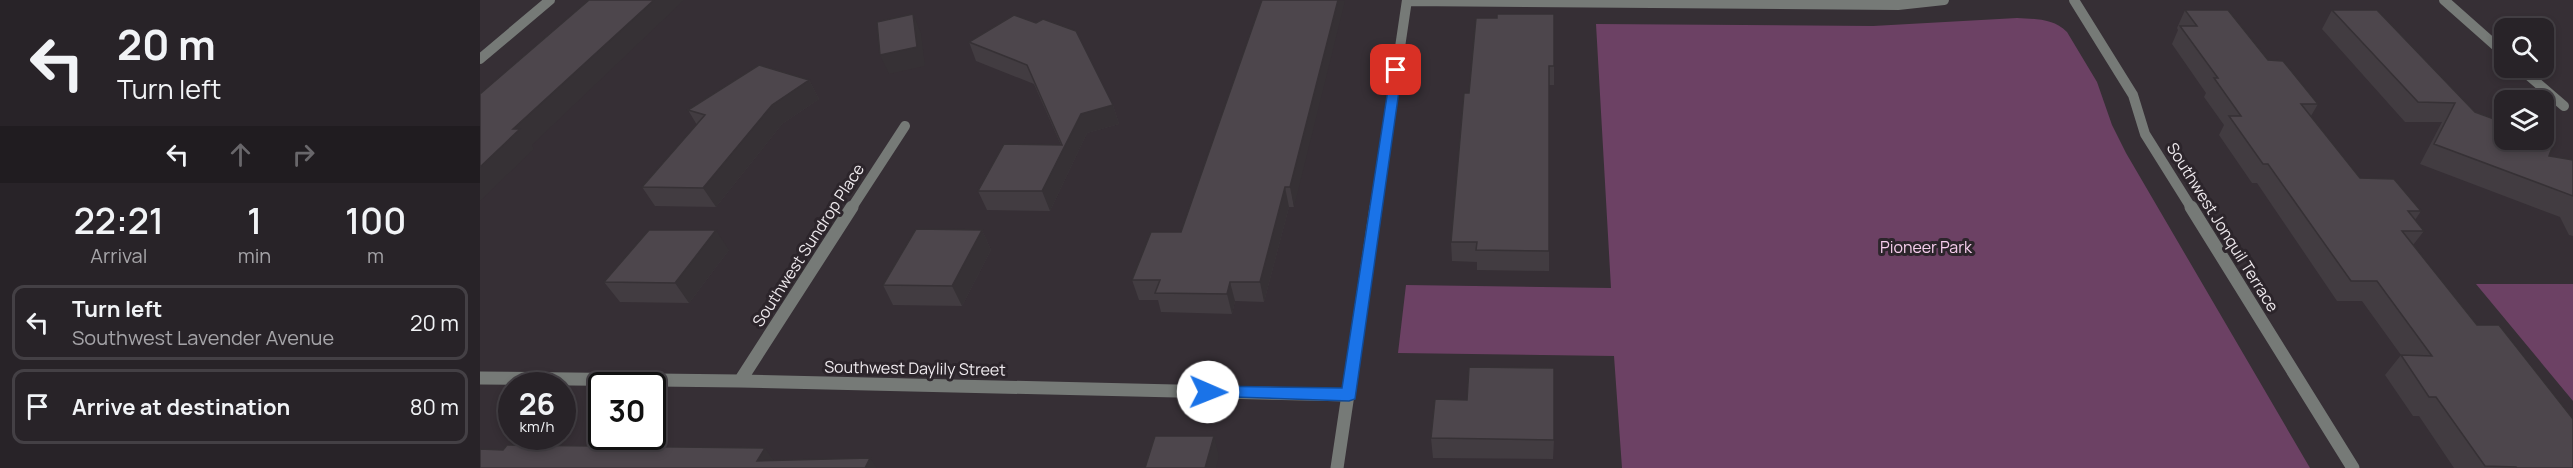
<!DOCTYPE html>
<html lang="en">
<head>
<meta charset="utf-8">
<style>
  :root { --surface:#282328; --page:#302b30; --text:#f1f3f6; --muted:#a5a4a8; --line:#444045 }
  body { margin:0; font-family:Manrope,sans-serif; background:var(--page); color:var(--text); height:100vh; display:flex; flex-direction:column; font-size:22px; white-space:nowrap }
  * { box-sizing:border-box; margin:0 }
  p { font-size:20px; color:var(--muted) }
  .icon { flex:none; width:33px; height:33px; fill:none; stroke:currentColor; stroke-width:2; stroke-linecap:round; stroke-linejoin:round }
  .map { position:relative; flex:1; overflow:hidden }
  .drawer { display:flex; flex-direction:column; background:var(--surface); width:480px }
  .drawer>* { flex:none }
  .banner { background:#282328; color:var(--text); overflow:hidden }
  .buttons { position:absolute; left:2014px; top:18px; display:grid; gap:12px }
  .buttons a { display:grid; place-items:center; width:60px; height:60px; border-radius:12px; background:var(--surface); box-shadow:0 3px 9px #0003,0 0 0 2px var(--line); font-size:30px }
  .speed { position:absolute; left:18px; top:372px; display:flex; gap:12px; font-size:30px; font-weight:700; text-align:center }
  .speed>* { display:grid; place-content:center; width:78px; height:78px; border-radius:50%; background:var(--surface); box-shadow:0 3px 9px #0003,0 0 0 2px var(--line); line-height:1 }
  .speed small { font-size:15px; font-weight:400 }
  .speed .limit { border:3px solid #111; border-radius:9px; background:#fff; color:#111 }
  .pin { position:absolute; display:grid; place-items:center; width:51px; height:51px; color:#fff; margin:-26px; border-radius:12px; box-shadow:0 3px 9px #0006 }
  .me { position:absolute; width:66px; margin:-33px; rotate:91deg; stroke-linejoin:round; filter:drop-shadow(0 0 4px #0008) }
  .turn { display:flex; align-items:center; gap:21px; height:126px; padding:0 18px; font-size:27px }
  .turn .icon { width:78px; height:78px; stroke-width:2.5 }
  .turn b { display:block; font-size:42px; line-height:51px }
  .lanes { display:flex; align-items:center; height:57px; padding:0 18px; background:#0003; justify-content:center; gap:30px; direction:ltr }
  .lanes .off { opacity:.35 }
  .eta { display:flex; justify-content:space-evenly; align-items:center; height:102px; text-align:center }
  .eta b { font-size:36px; font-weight:600; line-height:42px }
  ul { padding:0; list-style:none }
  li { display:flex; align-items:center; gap:18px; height:75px; margin:0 12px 9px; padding:0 6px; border:3px solid var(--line); border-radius:12px }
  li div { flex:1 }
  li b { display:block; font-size:22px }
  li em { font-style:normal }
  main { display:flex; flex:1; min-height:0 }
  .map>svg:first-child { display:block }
  .green { fill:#6c4164 }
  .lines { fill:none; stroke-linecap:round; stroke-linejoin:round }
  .street-far1 { stroke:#767a77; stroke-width:10 }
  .street { stroke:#767a77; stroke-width:13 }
  .wall { fill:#423c41 }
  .shaded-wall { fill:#363135 }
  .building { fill:#4d464c; stroke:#363135; stroke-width:1.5 }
  .route { fill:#1a73e8; stroke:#114b97; stroke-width:1.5 }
  .labels { text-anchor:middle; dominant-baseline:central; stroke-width:6; stroke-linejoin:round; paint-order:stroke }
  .street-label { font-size:16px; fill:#eee9ed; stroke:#2c252b }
  .park-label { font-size:16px; fill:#f5cdec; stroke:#2c252b }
</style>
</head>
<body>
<main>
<section class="drawer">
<div class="banner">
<div class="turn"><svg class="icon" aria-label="left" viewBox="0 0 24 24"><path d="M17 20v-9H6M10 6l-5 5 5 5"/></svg><div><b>20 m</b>Turn left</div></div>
<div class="lanes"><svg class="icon" aria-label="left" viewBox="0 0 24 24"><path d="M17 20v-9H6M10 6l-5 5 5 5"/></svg><svg class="icon off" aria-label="ahead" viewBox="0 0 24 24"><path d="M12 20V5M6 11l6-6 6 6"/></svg><svg class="icon off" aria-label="right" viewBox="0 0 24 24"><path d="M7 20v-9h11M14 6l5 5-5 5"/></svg></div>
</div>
<div class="eta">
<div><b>22:21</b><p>Arrival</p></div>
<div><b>1</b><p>min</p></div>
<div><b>100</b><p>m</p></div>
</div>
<ul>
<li><svg class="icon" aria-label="left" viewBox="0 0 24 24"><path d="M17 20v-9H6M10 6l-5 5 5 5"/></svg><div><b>Turn left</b><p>Southwest Lavender Avenue</p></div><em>20 m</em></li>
<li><svg class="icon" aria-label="arrive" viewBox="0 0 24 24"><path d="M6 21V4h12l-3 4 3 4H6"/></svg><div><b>Arrive at destination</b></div><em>80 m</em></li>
</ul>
</section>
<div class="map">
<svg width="2093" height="468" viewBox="0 0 2093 468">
  <rect width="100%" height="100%" fill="#362f35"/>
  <path class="green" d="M1537,18C1555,19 1573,18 1587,32L1617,82L1632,125L1646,153L1830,468H1142L1134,356L918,353L926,285L1131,288L1116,24L1393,26Z
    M1996,284H2093V401Z"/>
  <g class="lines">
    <path class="street-far1" d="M1594,0L1653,95L1665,134L1712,209
      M1964,0L2025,54
      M927,1L1418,5L1464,0
      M0,59L70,0
      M2040,68L2084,106
      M371,209L425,126
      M896,209L927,0"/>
    <path class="street" d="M1711,207L1873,468
      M0,378L260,381L869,395
      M260,381L372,207
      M857,468L896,207"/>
  </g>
  <path class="wall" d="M782,0L814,207H809L784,302L755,301L752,314L681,312L678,300H659L652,280L701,232Z
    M1705,10L1788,60L1838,104L1831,116L1880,178L1941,211L1935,220L1944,231L1933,245L2093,468H1974L1939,416H1933L1905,375L1921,355L1882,301H1857L1777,183H1772L1739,135L1744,125L1724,97L1726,93L1692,44L1698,30L1697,28Z
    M1852,10L1995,112L2069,156L2093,160V236L2089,235L2080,217L1940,164L1962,122H1925L1842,29Z
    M534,15L633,105L639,124L607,133L570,211L507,210L498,191L581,145L554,84L496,61L489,42Z
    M1017,18L1074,66V85H1069V271L997,270V262L972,261L971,242L989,93Z
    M329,80L339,99L302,124L236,207L175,206L162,187L217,125L208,110Z
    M502,230L511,250L482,306L413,305L403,285Z
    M249,250L209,303L140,302L124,282Z
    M951,438L1074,440L1073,459L953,458Z"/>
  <path class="shaded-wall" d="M174,0H204L52,145L54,149L0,201V167L33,129Z
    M858,0L865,1L814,207L810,187Z
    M433,14L441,33L445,66L409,74L400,55Z
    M329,80L339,99L302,124L236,207L223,188L292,105Z
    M633,105L639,124L607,133L570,211L562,191L601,114Z
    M805,187L809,207L784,302L780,282Z
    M236,230L249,250L209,303L195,283Z
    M502,230L511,250L482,306L472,286Z
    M750,282L755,301L752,314L747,294Z
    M734,436L739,456L736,468H725Z
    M285,448L299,468L277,461Z
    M390,458L397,468H385Z"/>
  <path class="building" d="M109,0H174L33,129H40L0,167V94Z
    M782,0H858L810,187H805L780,282H750L747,294L675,293L680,280H652L671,232H701Z
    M1705,10H1748L1788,60L1803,61L1838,104H1821L1880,178L1914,179L1941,211H1928L1944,231H1922L1997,325H2019L2093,419V468H2037L2036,467L2005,466L1956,397H1949L1921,355L1952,356L1897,281H1871L1788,164H1783L1749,116H1761L1734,78H1738L1700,26H1717Z
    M1852,10H1897L1995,112L2025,123V140H2064V136L2075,140L2069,156L2093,160V196L1954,144L1975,103L1938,102Z
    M433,14L437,47L400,55L397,22Z
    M1017,14H1074V66H1069V251L996,250L997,242H971L984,93H989L996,18H1017Z
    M534,15L556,23L563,19L596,31L633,105L601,114L562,191H498L524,144L582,145L547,65L489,42Z
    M279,65L329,80L292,105L223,188L162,187L225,115L208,110Z
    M436,229L502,230L472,286L403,285Z
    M169,230H236L195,283L124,282Z
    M989,367L1074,368V440L951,438L955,399L987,400Z
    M675,436H734L725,468H665Z
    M27,445L285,448L277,461L390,458L385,468H0V449L23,450Z"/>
  <path class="route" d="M916,67L922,70L875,399L869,401L723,396L721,392L723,387L728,386L862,388L911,70Z"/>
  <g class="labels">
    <g class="street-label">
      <text transform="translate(1743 227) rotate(58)">Southwest Jonquil Terrace</text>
      <text transform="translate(328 245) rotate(-57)">Southwest Sundrop Place</text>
      <text transform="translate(435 368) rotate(1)">Southwest Daylily Street</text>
    </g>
    <g class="park-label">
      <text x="1446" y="247">Pioneer Park</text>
    </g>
  </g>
</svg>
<div class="buttons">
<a><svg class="icon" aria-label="search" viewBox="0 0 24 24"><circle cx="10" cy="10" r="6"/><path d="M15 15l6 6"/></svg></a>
<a><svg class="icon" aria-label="layers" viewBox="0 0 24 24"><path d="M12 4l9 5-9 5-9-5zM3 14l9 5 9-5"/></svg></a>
</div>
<div class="speed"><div>26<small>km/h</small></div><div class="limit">30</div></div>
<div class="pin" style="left:916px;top:70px;background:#d93025"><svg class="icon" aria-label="arrive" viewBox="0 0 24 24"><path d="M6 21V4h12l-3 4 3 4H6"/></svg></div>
<svg class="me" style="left:728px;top:392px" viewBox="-20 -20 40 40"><circle r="19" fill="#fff"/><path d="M0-13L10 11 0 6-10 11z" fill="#1a73e8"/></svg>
</div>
</main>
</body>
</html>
